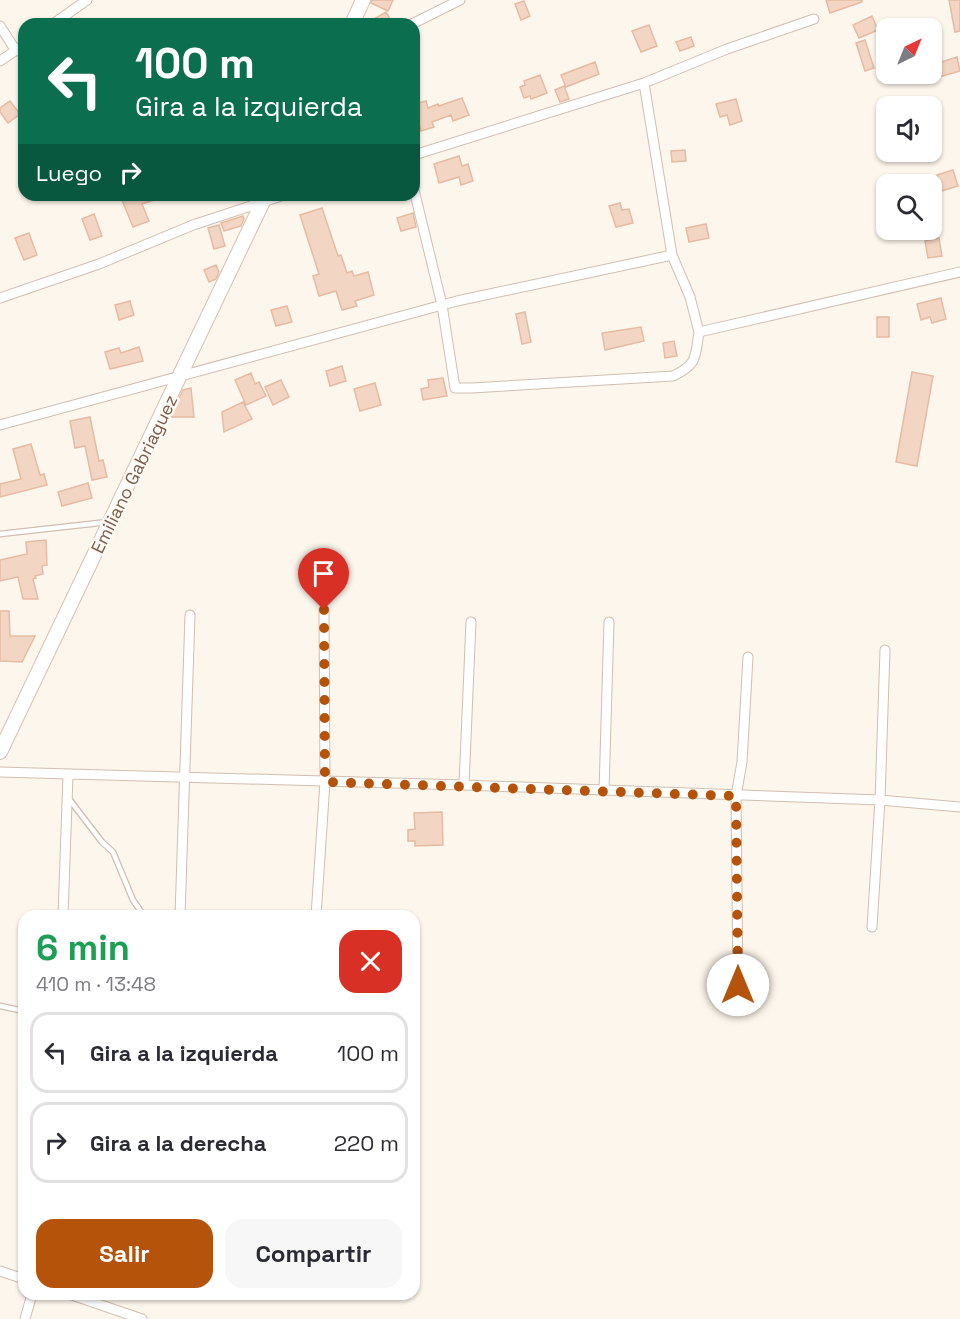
<!DOCTYPE html>
<html lang="es">
<head>
<meta charset="utf-8">
<style>
  :root { --surface:#fff; --page:#f7f7f7; --text:#2b2b33; --muted:#7c7c81; --line:#e1e1e2; --accent:#b45309 }
  body { margin:0; font-family:"Space Grotesk",sans-serif; background:var(--page); color:var(--text); height:100vh; display:flex; flex-direction:column; font-size:22px; white-space:nowrap }
  * { box-sizing:border-box; margin:0 }
  p { font-size:20px; color:var(--muted) }
  .icon { flex:none; width:33px; height:33px; fill:none; stroke:currentColor; stroke-width:2; stroke-linecap:round; stroke-linejoin:round }
  .map { position:relative; flex:1; overflow:hidden }
  .side { position:absolute; left:18px; top:910px; width:402px; height:390px; display:flex; flex-direction:column; background:var(--surface); border-radius:18px; box-shadow:0 2px 4px #0004 }
  .side>* { flex:none }
  .guide { position:absolute; left:18px; top:18px; width:402px; height:183px; border-radius:18px; box-shadow:0 2px 4px #0004; background:#0b6e4f; color:#fff; overflow:hidden }
  .needle { width:39px; rotate:43deg }
  .controls { position:absolute; left:876px; top:18px; display:grid; gap:12px }
  .controls a { display:grid; place-items:center; width:66px; height:66px; border-radius:12px; background:var(--surface); box-shadow:0 2px 4px #0004; font-size:30px }
  .pin { position:absolute; display:grid; place-items:center; width:51px; height:51px; color:#fff; margin:-62px -26px; border-radius:50% 50% 50% 0; rotate:-45deg; box-shadow:0 0 6px #0007 }
  .pin .icon { rotate:45deg }
  .me { position:absolute; width:66px; margin:-33px; rotate:0deg; stroke-linejoin:round; filter:drop-shadow(0 0 4px #0008) }
  .turn { display:flex; align-items:center; gap:21px; height:126px; padding:0 18px; font-size:27px }
  .turn .icon { width:78px; height:78px; stroke-width:2.5 }
  .turn b { display:block; font-size:42px; line-height:51px }
  .then { display:flex; align-items:center; height:57px; padding:0 18px; background:#0003; gap:12px; font-size:22px }
  .round { display:grid; place-items:center; flex:none; width:63px; height:63px; border-radius:18px; background:var(--page) }
  .head { display:flex; align-items:center; justify-content:space-between; height:102px; padding:0 18px }
  h1 { font-size:36px; font-weight:700; line-height:45px; color:#1e9e55 }
  .action { display:flex; gap:12px; margin-top:auto; padding:12px 18px }
  .action a { flex:1; height:69px; border-radius:18px; background:var(--accent); color:#fff; font-size:24px; font-weight:700; line-height:69px; text-align:center }
  .action a+a { background:var(--page); color:var(--text) }
  ul { padding:0; list-style:none }
  li { display:flex; align-items:center; gap:18px; height:81px; margin:0 12px 9px; padding:0 6px; border:3px solid var(--line); border-radius:18px }
  li div { flex:1 }
  li b { display:block; font-size:22px }
  li em { font-style:normal }
  .map>svg:first-child { display:block }
  .building { fill:#f3d5c3; stroke:#e6bba3; stroke-width:1.5 }
  .lines { fill:none; stroke-linecap:round; stroke-linejoin:round }
  .lane-casing { stroke:#d1beb0; stroke-width:7 }
  .street-casing { stroke:#d1beb0; stroke-width:11 }
  .secondary-casing { stroke:#d6c0b0; stroke-width:16 }
  .lane { stroke:#fff; stroke-width:4.5 }
  .street { stroke:#fff; stroke-width:9 }
  .secondary { stroke:#fff; stroke-width:14 }
  .route { stroke:#b45309; stroke-width:10; stroke-dasharray:0 18 }
  .labels { text-anchor:middle; dominant-baseline:central; stroke-width:5; stroke-linejoin:round; paint-order:stroke }
  .street-label { font-size:18px; fill:#7a5c4d; stroke:#fffaf3 }
</style>
</head>
<body>
<div class="map">
<svg width="960" height="1319" viewBox="0 0 960 1319">
  <rect width="100%" height="100%" fill="#fdf6ec"/>
  <path class="building" d="M372,0H393L388,11L371,3Z
    M826,0H862V2L830,13Z
    M949,0H960V31L955,32Z
    M524,1L530,16L521,20L515,4Z
    M386,12L393,24H365Z
    M872,16L878,30L859,38L853,25Z
    M649,25L657,46L641,52L632,31Z
    M691,37L694,46L680,51L676,42Z
    M865,40L874,68L865,71L856,43Z
    M957,57L960,71L939,77L935,64Z
    M595,62L599,74L566,87L561,75Z
    M540,75L547,93L531,99L530,96L524,98L520,87L525,85L524,81Z
    M564,86L569,99L560,102L555,90Z
    M462,98L469,115L453,121L451,115L432,122L434,127L421,131L414,104L426,101L428,108L438,104L439,106Z
    M736,99L742,121L730,125L727,115L720,117L716,104Z
    M10,101L20,114L8,123L0,112V108Z
    M685,150L686,161L672,162L671,151Z
    M459,156L462,166L468,164L473,181L461,185L459,177L439,183L434,164Z
    M953,170L958,186L932,194V179L938,178L937,175Z
    M120,195H163V197L142,204L149,221L133,227Z
    M620,203L622,210L629,209L633,223L616,227L609,206Z
    M322,208L338,256L341,255L347,273L352,271L354,276L368,272L374,295L355,301L357,306L342,310L336,291L319,296L313,276L319,274L300,215Z
    M413,213L416,227L401,231L397,218Z
    M94,214L102,236L90,240L82,219Z
    M243,216L244,219L241,226L224,231L221,223Z
    M706,224L709,238L689,242L686,228Z
    M219,225L225,246L214,249L208,228Z
    M29,233L37,255L24,260L15,238Z
    M939,238L942,256L928,258L925,241Z
    M216,265L219,272L216,279L209,282L204,270Z
    M941,298L946,319L932,323L930,317L921,320L917,304Z
    M130,301L134,315L119,320L115,305Z
    M287,306L292,322L276,326L271,310Z
    M525,312L531,342L522,344L516,314Z
    M877,317H889V337H877Z
    M641,327L644,341L605,350L602,333Z
    M674,341L677,356L665,358L663,343Z
    M139,347L143,361L110,369L105,352L119,348L121,353Z
    M342,366L346,381L330,386L326,371Z
    M912,372L933,376L917,466L896,462Z
    M251,373L255,384L259,382L266,396L246,405L235,380Z
    M443,378L447,396L423,400L421,389L429,387L428,380Z
    M281,380L289,397L273,405L265,387Z
    M375,383L381,405L360,411L354,389Z
    M191,388L194,417H170L183,390Z
    M243,402L252,419L224,432L222,412Z
    M90,417L99,461L103,460L107,477L92,480L85,446L75,448L70,421Z
    M31,444L40,475L44,474L47,485L0,497V484L21,479L13,449Z
    M88,483L92,498L62,506L58,492Z
    M46,540L47,565L42,566L43,574L35,576L36,578L33,579L38,599H23L18,577L0,581V560L27,554L26,542Z
    M0,611H9L10,636H35L22,662L0,661Z
    M442,812L443,845L415,846V841H408V830L415,829L414,813Z"/>
  <g class="lines">
    <g class="lane-casing">
      <path id="lane" d="M0,534L108,522
        M69,799L102,842L113,852L133,900L144,916
        M0,1006L24,1011"/>
    </g>
    <g class="street-casing">
      <path id="street" d="M53,24L87,0
        M412,24L460,0
        M0,26L16,51
        M0,61L24,45
        M644,83L672,255L690,297L699,332L960,272
        M414,155L644,83L727,49L814,19
        M414,190L442,305L455,388H472L673,376C698,364 695,357 699,332
        M0,298L99,264L193,225L284,195
        M0,425L457,301L672,255
        M0,772L464,785L880,800L960,807
        M464,785L471,622
        M604,791L609,622
        M63,916L68,775
        M180,916L190,615
        M316,916L325,782L324,610
        M872,927L880,800L885,650
        M738,985L736,796L742,762L748,657
        M0,1271L24,1279
        M69,1294L142,1319
        M25,1319L32,1294"/>
    </g>
    <g class="secondary-casing">
      <path id="secondary" d="M352,24L363,0
        M0,752L266,195"/>
    </g>
    <use href="#lane" class="lane"/>
    <use href="#street" class="street"/>
    <use href="#secondary" class="secondary"/>
  </g>
  <g class="lines">
    <path class="route" d="M324,610L325,782L736,796L738,985"/>
  </g>
  <g class="labels">
    <g class="street-label">
      <text transform="translate(134 474) rotate(-64)">Emiliano Gabriaguez</text>
    </g>
  </g>
</svg>
<div class="controls">
<a><svg class="needle" viewBox="-14 -14 28 28"><path d="M0-13l5 13h-10z" fill="#e53935"/><path d="M0 13l5-13h-10z" fill="#7c7c81"/></svg></a>
<a><svg class="icon" aria-label="sound" viewBox="0 0 24 24"><path d="M4 9h4l5-4v14l-5-4H4zM17 9q2 3 0 6"/></svg></a>
<a><svg class="icon" aria-label="search" viewBox="0 0 24 24"><circle cx="10" cy="10" r="6"/><path d="M15 15l6 6"/></svg></a>
</div>
<div class="pin" style="left:324px;top:610px;background:#d93025"><svg class="icon" aria-label="arrive" viewBox="0 0 24 24"><path d="M6 21V4h12l-3 4 3 4H6"/></svg></div>
<svg class="me" style="left:738px;top:985px" viewBox="-20 -20 40 40"><circle r="19" fill="#fff"/><path d="M0-13L10 11 0 6-10 11z" fill="#b45309"/></svg>
<div class="guide">
<div class="turn"><svg class="icon" aria-label="left" viewBox="0 0 24 24"><path d="M17 20v-9H6M10 6l-5 5 5 5"/></svg><div><b>100 m</b>Gira a la izquierda</div></div>
<div class="then">Luego<svg class="icon" aria-label="right" viewBox="0 0 24 24"><path d="M7 20v-9h11M14 6l5 5-5 5"/></svg></div>
</div>
<section class="side">
<div class="head"><div><h1>6 min</h1><p>410 m · 13:48</p></div><a class="round" style="background:#d93025;color:#fff"><svg class="icon" aria-label="close" viewBox="0 0 24 24"><path d="M6 6l12 12M18 6L6 18"/></svg></a></div>
<ul>
<li><svg class="icon" aria-label="left" viewBox="0 0 24 24"><path d="M17 20v-9H6M10 6l-5 5 5 5"/></svg><div><b>Gira a la izquierda</b></div><em>100 m</em></li>
<li><svg class="icon" aria-label="right" viewBox="0 0 24 24"><path d="M7 20v-9h11M14 6l5 5-5 5"/></svg><div><b>Gira a la derecha</b></div><em>220 m</em></li>
</ul>
<div class="action"><a>Salir</a><a>Compartir</a></div>
</section>
</div>
</body>
</html>
